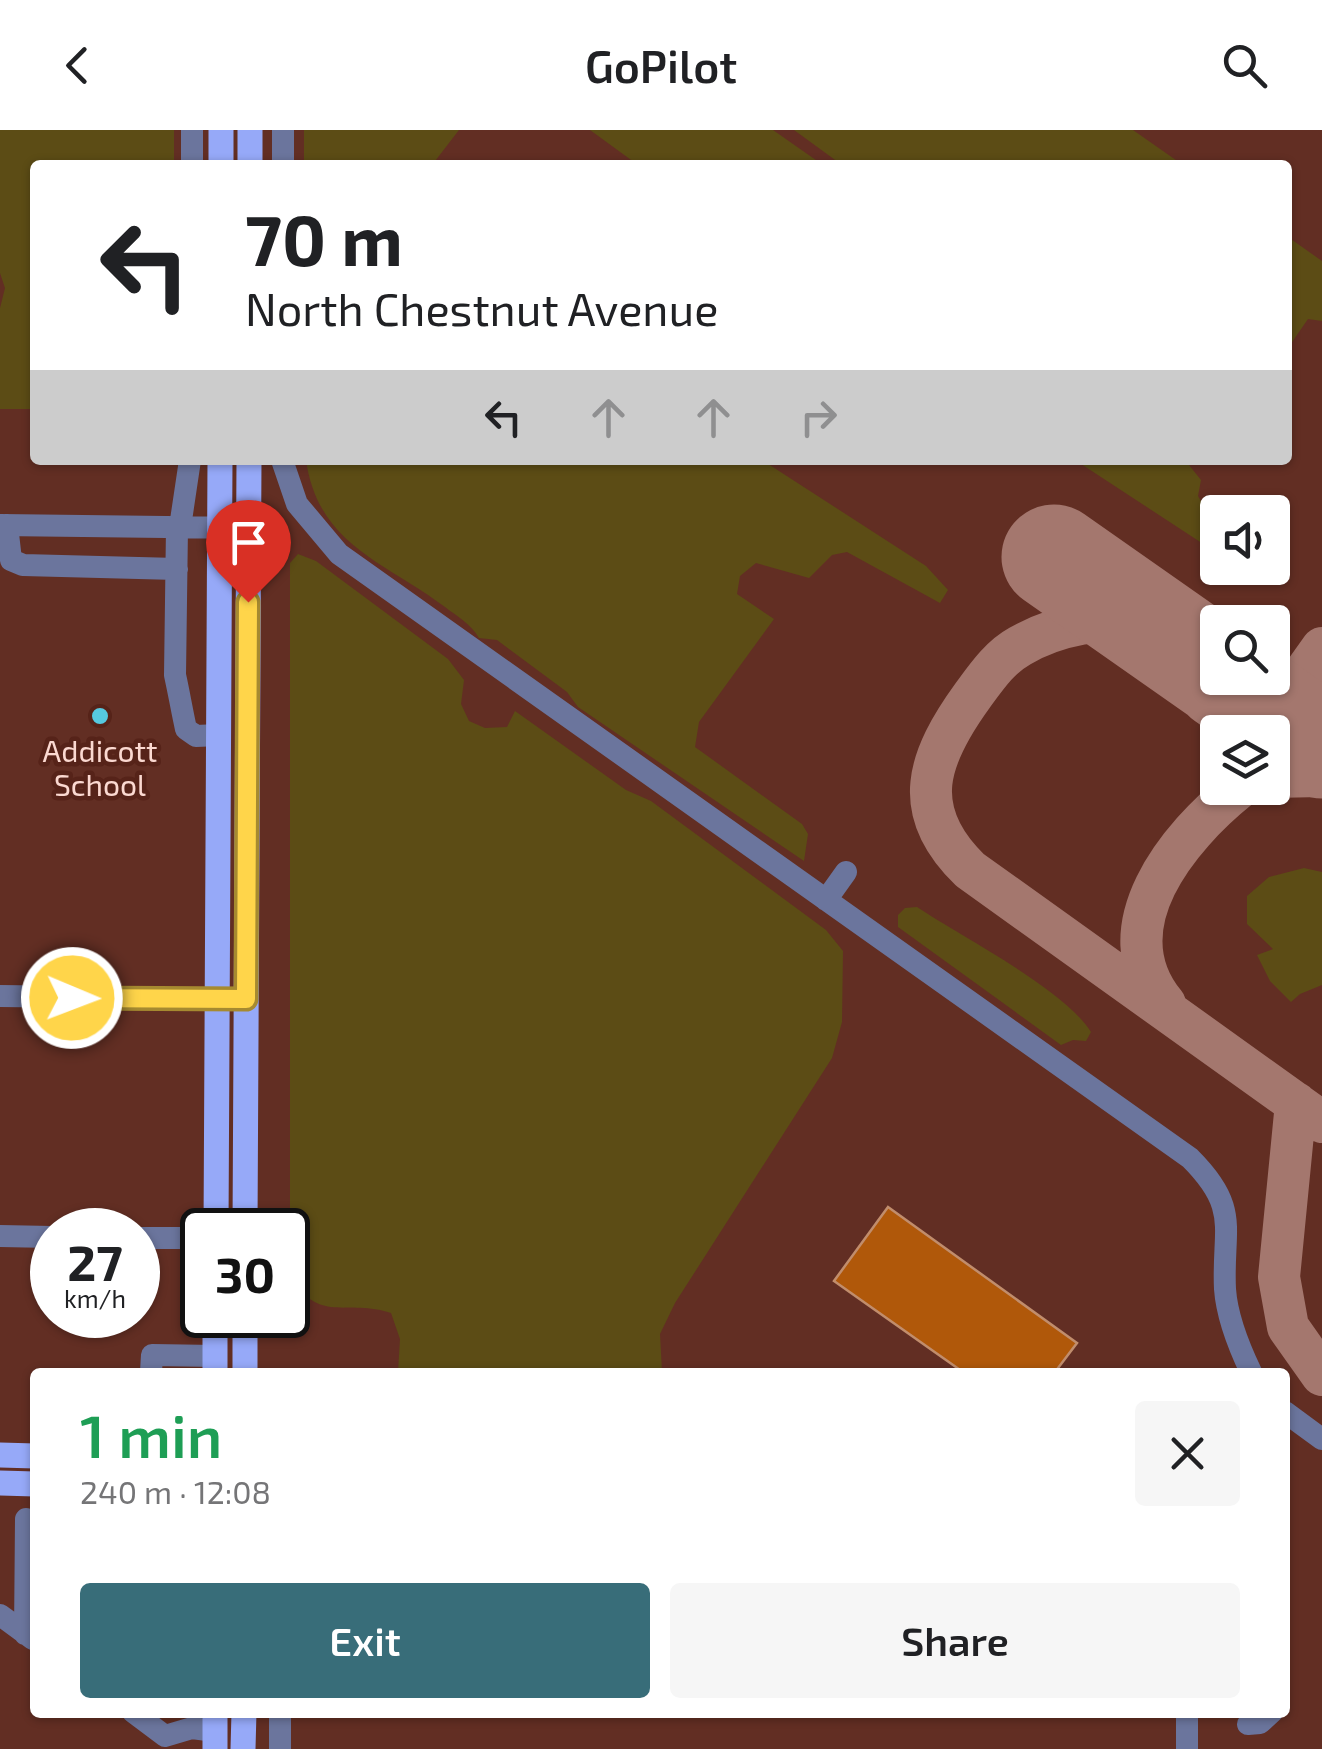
<!DOCTYPE html>
<html lang="en">
<head>
<meta charset="utf-8">
<style>
  :root { --surface:#fff; --page:#f6f6f6; --text:#202124; --muted:#757577; --accent:#386d79 }
  body { margin:0; font-family:"Exo 2",sans-serif; background:var(--page); color:var(--text); height:100vh; display:flex; flex-direction:column; font-size:38px; white-space:nowrap }
  * { box-sizing:border-box; margin:0 }
  p { font-size:32px; color:var(--muted) }
  .icon { flex:none; width:55px; height:55px; fill:none; stroke:currentColor; stroke-width:2; stroke-linecap:round; stroke-linejoin:round }
  .map { position:relative; flex:1; overflow:hidden }
  .drawer { position:absolute; left:30px; top:1238px; width:1260px; height:350px; display:flex; flex-direction:column; background:var(--surface); border-radius:10px; box-shadow:0 2px 8px #0004 }
  .drawer>* { flex:none }
  .top-card { position:absolute; left:30px; top:30px; width:1262px; height:305px; border-radius:10px; box-shadow:0 2px 8px #0004; background:#fff; color:var(--text); overflow:hidden }
  .fabs { position:absolute; left:1200px; top:365px; display:grid; gap:20px }
  .fabs a { display:grid; place-items:center; width:90px; height:90px; border-radius:10px; background:var(--surface); box-shadow:0 2px 8px #0004; font-size:50px }
  .speed { position:absolute; left:30px; top:1078px; display:flex; gap:20px; font-size:50px; font-weight:700; text-align:center }
  .speed>* { display:grid; place-content:center; width:130px; height:130px; border-radius:50%; background:var(--surface); box-shadow:0 2px 8px #0004; line-height:1 }
  .speed small { font-size:25px; font-weight:400 }
  .speed .limit { border:5px solid #111; border-radius:15px; background:#fff; color:#111 }
  .pin { position:absolute; display:grid; place-items:center; width:85px; height:85px; color:#fff; margin:-102px -42px; border-radius:50% 50% 50% 0; rotate:-45deg; box-shadow:0 0 10px #0007 }
  .pin .icon { rotate:45deg }
  .me { position:absolute; width:110px; margin:-55px; rotate:91deg; stroke-linejoin:round; filter:drop-shadow(0 0 8px #0008) }
  .turn { display:flex; align-items:center; gap:35px; height:210px; padding:0 50px; font-size:45px }
  .turn .icon { width:130px; height:130px; stroke-width:2.5 }
  .turn b { display:block; font-size:70px; line-height:85px }
  .lanes { display:flex; align-items:center; height:95px; padding:0 50px; background:#0003; justify-content:center; gap:50px; direction:ltr }
  .lanes .off { opacity:.35 }
  .round { display:grid; place-items:center; flex:none; width:105px; height:105px; border-radius:10px; background:var(--page) }
  .summary { display:flex; align-items:center; justify-content:space-between; height:170px; padding:0 50px }
  h1 { font-size:60px; font-weight:600; line-height:75px; color:#1e9e55 }
  .cta { display:flex; gap:20px; margin-top:auto; padding:20px 50px }
  .cta a { flex:1; height:115px; border-radius:10px; background:var(--accent); color:#fff; font-size:40px; font-weight:600; line-height:115px; text-align:center }
  .cta a+a { background:var(--page); color:var(--text) }
  header { display:flex; justify-content:space-between; align-items:center; height:130px; padding:0 50px; background:var(--surface); font-size:45px; font-weight:600 }
  .map>svg:first-child { display:block }
  .green { fill:#5c4c15 }
  .lines { fill:none; stroke-linecap:round; stroke-linejoin:round }
  .taxiway { stroke:#a4776e; stroke-width:42 }
  .runway { stroke:#a4776e; stroke-width:105 }
  .building { fill:#b0580a; stroke:#c18d6c; stroke-width:2.5 }
  .minor { stroke:#6b759d; stroke-width:22 }
  .major { stroke:#96a9f8; stroke-width:25 }
  .route-casing { stroke:#a68a30; stroke-width:25 }
  .route { stroke:#ffd54a; stroke-width:18 }
  .poi-dot { fill:#56c9e0; stroke:#562319; stroke-width:4 }
  .labels { text-anchor:middle; dominant-baseline:central; stroke-width:9; stroke-linejoin:round; paint-order:stroke }
  .poi-label { font-size:30px; fill:#fbd9d1; stroke:#562319 }
</style>
</head>
<body>
<header><svg class="icon" aria-label="back" viewBox="0 0 24 24"><path d="M15 5l-7 7 7 7"/></svg>GoPilot<svg class="icon" aria-label="search" viewBox="0 0 24 24"><circle cx="10" cy="10" r="6"/><path d="M15 15l6 6"/></svg></header>
<div class="map">
<svg width="1322" height="1619" viewBox="0 0 1322 1619">
  <rect width="100%" height="100%" fill="#622e23"/>
  <path class="green" d="M0,0H174V35H35V279H0V178L5,158L0,143Z
    M304,0H459L432,35H304Z
    M590,0H773L823,35H638Z
    M794,0H1133L1183,35H842Z
    M1288,107L1322,131V191L1308,189L1288,218Z
    M306,330H762L926,436L948,460L940,473L847,422L832,425L809,448L756,433L740,446L737,464L774,489L699,592L695,617L802,694L808,704L804,731L578,577L567,562L497,510L479,508C471,494 458,487 445,477C385,432 318,415 306,330Z
    M1075,330H1185L1201,350L1198,366L1217,398V423Z
    M298,424L316,431L448,529L464,550L461,574L469,591L485,598L507,597L515,581L626,660L651,671L826,800L843,821L842,892L832,928L675,1173L660,1204L662,1242H398L400,1209L391,1183C348,1168 316,1196 290,1143V433Z
    M1304,738L1322,742V855L1300,864L1291,872L1270,851L1257,825L1273,819L1247,794V766L1269,747Z
    M917,777C962,807 1063,858 1091,902L1086,911L1073,910L1061,915L898,797V785L905,778Z"/>
  <g class="lines">
    <path class="taxiway" d="M1146,492C1103,487 1058,494 1020,516C1000,527 987,546 973,565C928,627 908,680 970,740L1322,992
      M1262,602L1322,518
      M1272,647L1322,646
      M1165,874C1102,798 1178,707 1239,658
      M1296,973L1279,1147L1288,1197L1322,1245"/>
    <path class="runway" d="M1054,427L1218,542
      M1225,548L1322,616"/>
  </g>
  <path class="building" d="M888,1077L1077,1213L1055,1242H963L834,1151Z"/>
  <g class="lines">
    <path class="minor" d="M192,35V0
      M283,35V0
      M282,330L297,374L339,424L1190,1028C1241,1079 1222,1098 1225,1159C1227,1188 1239,1217 1251,1242
      M0,395L249,398
      M7,395L11,430L23,435L177,439
      M177,397L175,545C179,563 182,581 186,599L196,606L219,605
      M180,397L190,330
      M826,770L846,742
      M0,866L247,869
      M0,1106L52,1107
      M138,1108H202
      M151,1242L152,1225L216,1226
      M1285,1282L1322,1309
      M0,1485L33,1509
      M25,1504L26,1389
      M133,1582L165,1606L192,1598L215,1601
      M1248,1594L1260,1593L1272,1582
      M280,1619V1582
      M1187,1619V1582"/>
    <path class="major" d="M221,35V0
      M250,35V0
      M216,1100L220,330
      M245,1100L249,330
      M215,1242V1185
      M245,1242V1185
      M0,1325L35,1326
      M0,1353L35,1354
      M215,1619V1582
      M243,1619L244,1582"/>
  </g>
  <g class="lines">
    <g class="route-casing">
      <path id="route" d="M72,868L246,869L248,472"/>
    </g>
    <use href="#route" class="route"/>
  </g>
  <circle class="poi-dot" cx="100" cy="586" r="10"/>
  <g class="labels">
    <g class="poi-label">
      <text x="100" y="620">Addicott<tspan x="100" dy="34">School</tspan></text>
    </g>
  </g>
</svg>
<div class="fabs">
<a><svg class="icon" aria-label="sound" viewBox="0 0 24 24"><path d="M4 9h4l5-4v14l-5-4H4zM17 9q2 3 0 6"/></svg></a>
<a><svg class="icon" aria-label="search" viewBox="0 0 24 24"><circle cx="10" cy="10" r="6"/><path d="M15 15l6 6"/></svg></a>
<a><svg class="icon" aria-label="layers" viewBox="0 0 24 24"><path d="M12 4l9 5-9 5-9-5zM3 14l9 5 9-5"/></svg></a>
</div>
<div class="speed"><div>27<small>km/h</small></div><div class="limit">30</div></div>
<div class="pin" style="left:248px;top:472px;background:#d93025"><svg class="icon" aria-label="arrive" viewBox="0 0 24 24"><path d="M6 21V4h12l-3 4 3 4H6"/></svg></div>
<svg class="me" style="left:72px;top:868px" viewBox="-20 -20 40 40"><circle r="17" fill="#ffd54a" stroke="#fff" stroke-width="3"/><path d="M0-11L8 9 0 5-8 9z" fill="#fff"/></svg>
<div class="top-card">
<div class="turn"><svg class="icon" aria-label="left" viewBox="0 0 24 24"><path d="M17 20v-9H6M10 6l-5 5 5 5"/></svg><div><b>70 m</b>North Chestnut Avenue</div></div>
<div class="lanes"><svg class="icon" aria-label="left" viewBox="0 0 24 24"><path d="M17 20v-9H6M10 6l-5 5 5 5"/></svg><svg class="icon off" aria-label="ahead" viewBox="0 0 24 24"><path d="M12 20V5M6 11l6-6 6 6"/></svg><svg class="icon off" aria-label="ahead" viewBox="0 0 24 24"><path d="M12 20V5M6 11l6-6 6 6"/></svg><svg class="icon off" aria-label="right" viewBox="0 0 24 24"><path d="M7 20v-9h11M14 6l5 5-5 5"/></svg></div>
</div>
<section class="drawer">
<div class="summary"><div><h1>1 min</h1><p>240 m · 12:08</p></div><a class="round"><svg class="icon" aria-label="close" viewBox="0 0 24 24"><path d="M6 6l12 12M18 6L6 18"/></svg></a></div>
<div class="cta"><a>Exit</a><a>Share</a></div>
</section>
</div>
</body>
</html>
